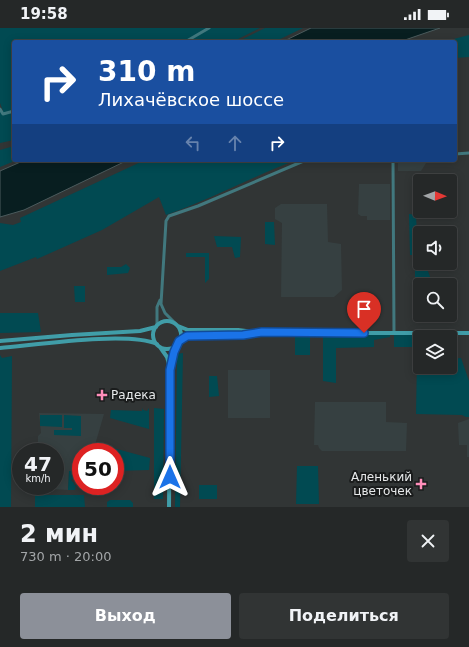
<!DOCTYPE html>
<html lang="ru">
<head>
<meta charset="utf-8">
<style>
  :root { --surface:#252828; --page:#313434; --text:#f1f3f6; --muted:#a3a6a8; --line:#424445; --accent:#8c9099 }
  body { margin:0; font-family:"DejaVu Sans",sans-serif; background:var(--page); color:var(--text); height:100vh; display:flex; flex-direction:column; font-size:15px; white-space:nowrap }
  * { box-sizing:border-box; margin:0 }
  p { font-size:13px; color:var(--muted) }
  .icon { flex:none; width:22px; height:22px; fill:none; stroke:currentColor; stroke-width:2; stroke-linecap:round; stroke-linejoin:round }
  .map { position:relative; height:479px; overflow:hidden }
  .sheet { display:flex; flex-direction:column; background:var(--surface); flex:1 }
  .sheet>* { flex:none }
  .top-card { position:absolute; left:12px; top:12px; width:445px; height:122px; border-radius:4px; box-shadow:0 2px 10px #0003,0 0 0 1px var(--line); background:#1a4fa0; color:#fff; overflow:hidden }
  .needle { width:26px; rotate:91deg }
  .controls { position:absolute; left:413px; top:146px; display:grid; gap:8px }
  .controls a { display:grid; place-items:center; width:44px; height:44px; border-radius:4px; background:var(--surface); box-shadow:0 2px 10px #0003,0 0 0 1px var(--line); font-size:20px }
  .speed { position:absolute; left:12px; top:415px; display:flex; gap:8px; font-size:20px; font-weight:700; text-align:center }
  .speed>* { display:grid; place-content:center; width:52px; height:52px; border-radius:50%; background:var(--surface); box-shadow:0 2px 10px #0003,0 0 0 1px var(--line); line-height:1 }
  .speed small { font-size:10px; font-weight:400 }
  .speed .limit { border:6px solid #d22; background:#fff; color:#111 }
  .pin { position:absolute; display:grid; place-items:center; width:34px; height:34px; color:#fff; margin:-41px -17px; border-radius:50% 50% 50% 0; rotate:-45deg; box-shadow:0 0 4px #0007 }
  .pin .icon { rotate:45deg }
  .me { position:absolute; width:44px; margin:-22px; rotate:0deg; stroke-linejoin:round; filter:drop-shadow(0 0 3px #0008) }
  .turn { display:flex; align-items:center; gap:14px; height:84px; padding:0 20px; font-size:18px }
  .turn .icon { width:52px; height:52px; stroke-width:2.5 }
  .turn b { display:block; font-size:28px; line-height:34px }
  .lanes { display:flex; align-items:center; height:38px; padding:0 20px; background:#0003; justify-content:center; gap:20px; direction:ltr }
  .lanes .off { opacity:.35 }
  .round { display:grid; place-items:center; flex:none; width:42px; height:42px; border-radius:4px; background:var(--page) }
  .summary { display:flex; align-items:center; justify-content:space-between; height:68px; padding:0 20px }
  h1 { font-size:24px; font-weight:600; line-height:30px }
  .cta { display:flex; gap:8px; margin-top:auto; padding:8px 20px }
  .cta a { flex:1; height:46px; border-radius:4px; background:var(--accent); color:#fff; font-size:16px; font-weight:600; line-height:46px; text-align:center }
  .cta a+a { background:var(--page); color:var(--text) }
  .status { display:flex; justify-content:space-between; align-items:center; height:28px; padding:0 20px; background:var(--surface); direction:ltr }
  .status svg { height:11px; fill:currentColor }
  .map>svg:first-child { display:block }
  .built { fill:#364041 }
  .green { fill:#014a52 }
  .water { fill:#081e20; stroke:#4b5b5d }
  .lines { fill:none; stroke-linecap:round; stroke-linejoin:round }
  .street { stroke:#41787e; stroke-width:3 }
  .secondary { stroke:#409da8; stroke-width:4 }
  .route-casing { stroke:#114b97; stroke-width:10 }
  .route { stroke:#1a73e8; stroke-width:7 }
  .poi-dot { fill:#ff8eba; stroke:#1a1c1c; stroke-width:1.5 }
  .labels { text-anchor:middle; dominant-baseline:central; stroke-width:4; stroke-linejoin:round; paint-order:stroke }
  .poi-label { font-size:12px; fill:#e7e9ea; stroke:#1a1c1c; text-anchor:start }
</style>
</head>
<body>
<div class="status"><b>19:58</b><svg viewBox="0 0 49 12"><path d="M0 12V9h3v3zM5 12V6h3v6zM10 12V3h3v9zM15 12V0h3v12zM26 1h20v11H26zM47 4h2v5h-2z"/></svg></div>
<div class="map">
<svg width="469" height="479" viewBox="0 0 469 479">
  <rect width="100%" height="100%" fill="#313535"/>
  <path class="built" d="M398,132H428L421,143H398Z
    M359,156H390V192H367V188H361L358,186Z
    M281,176H327L328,214L341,216L342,262L334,269H281L282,195L275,191V180Z
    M228,342H270V390H228Z
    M315,374H386V394L407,395L406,423H322L319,420L318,417H314Z
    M39,385L104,386L95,417H90V424H81V444H69L68,462L38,460V458H55V424H38V408L41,405Z
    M469,391V429H467V417H459L458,395Z"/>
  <path class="green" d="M0,0H260L232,14H14V112L0,115V84L3,83L0,75Z
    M265,0H303L274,14H237Z
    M469,7V29L455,30V14H442Z
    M14,118V132H17L0,139V122Z
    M145,132H296C252,149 211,171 166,187L159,169L102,202L37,231L36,229L0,243V195L13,197L21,194L20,190Z
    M409,186L416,187L417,208L420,218V227H410Z
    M265,194H274L275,217L265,216Z
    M214,208L241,209L240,229L235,230L232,219H217Z
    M186,225H209V251L205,255V229H186Z
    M415,233L425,235L433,257H420V271H415Z
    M126,236L130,240L128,245L107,247V239H121Z
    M74,258H85V274H75Z
    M0,285H38L41,304L0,305Z
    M343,307H390V309L374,312V319L336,320V355L323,353V309H343Z
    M394,307H453L456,316L450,319V309H420V319H394Z
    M295,308H310V327H295Z
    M183,325L180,479H175L177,333V326Z
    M0,327L2,330L12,328L11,479H0Z
    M461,330L469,353V389H466L462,387L416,386L417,331H420V339H450V331Z
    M209,348H217L219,368L209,369Z
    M142,380L143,382L147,383L149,380V401L110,390L111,382L142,383Z
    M154,380L164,381L163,471H154Z
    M40,387H62V399L40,398Z
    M64,387L81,388V408L54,407V402H72V400H64Z
    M102,417L150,430L149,442L115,443V424H100Z
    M297,438H318L319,476H296Z
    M69,443L81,444L79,460L77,457L79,455V450H76L75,453L73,451L71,452L74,455V457H76L75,462H68Z
    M199,457H217V471H199Z
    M35,467H84L85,479H35Z
    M110,472H130L133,475V479H107V474Z"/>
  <path class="water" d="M311,0H440L399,14H282Z
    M25,132H128L24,182L0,189V143Z"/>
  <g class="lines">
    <path class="street" d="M185,14L209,0
      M0,81L3,86L14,83
      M455,126L469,125
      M393,132L394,305
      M175,295L165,285L161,276L166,193L169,188L198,178L306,132
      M157,298V279L160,272"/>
    <path class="secondary" d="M153 307a14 14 0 1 1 28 0a14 14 0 1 1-28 0Z
      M178,298L188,302H238L261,305H469
      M0,313L72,307L140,303L156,299
      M179,313L187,308L255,305
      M160,319L167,329L170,340
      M0,320C36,317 127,303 157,316
      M169,479L170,342L177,316"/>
  </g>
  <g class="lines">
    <g class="route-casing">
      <path id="route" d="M170,449V342L174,324L179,313L187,308L243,307L262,304L364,305"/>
    </g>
    <use href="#route" class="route"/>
  </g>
  <g class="poi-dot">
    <path d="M100 361h4v4h4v4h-4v4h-4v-4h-4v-4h4z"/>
    <path d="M419 450h4v4h4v4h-4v4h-4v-4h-4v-4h4z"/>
  </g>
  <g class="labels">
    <g class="poi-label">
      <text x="111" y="367">Радека</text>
      <text x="412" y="449" text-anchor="end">Аленький<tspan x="412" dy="14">цветочек</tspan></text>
    </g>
  </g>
</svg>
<div class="controls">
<a><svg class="needle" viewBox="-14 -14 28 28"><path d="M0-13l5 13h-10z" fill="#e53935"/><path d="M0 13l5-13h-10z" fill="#a3a6a8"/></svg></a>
<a><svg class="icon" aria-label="sound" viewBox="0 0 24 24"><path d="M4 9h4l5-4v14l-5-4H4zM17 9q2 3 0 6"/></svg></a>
<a><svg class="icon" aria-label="search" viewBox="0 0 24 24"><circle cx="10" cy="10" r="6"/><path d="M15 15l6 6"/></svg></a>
<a><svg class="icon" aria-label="layers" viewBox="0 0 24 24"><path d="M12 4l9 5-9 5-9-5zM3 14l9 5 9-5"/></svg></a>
</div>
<div class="speed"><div>47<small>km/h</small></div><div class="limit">50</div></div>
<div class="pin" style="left:364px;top:305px;background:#d93025"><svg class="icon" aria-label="arrive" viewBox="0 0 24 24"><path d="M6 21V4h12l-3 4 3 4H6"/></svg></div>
<svg class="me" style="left:170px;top:449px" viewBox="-20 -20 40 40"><path d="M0-17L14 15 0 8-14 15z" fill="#1a73e8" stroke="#fff" stroke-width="4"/></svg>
<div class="top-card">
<div class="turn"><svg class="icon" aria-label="right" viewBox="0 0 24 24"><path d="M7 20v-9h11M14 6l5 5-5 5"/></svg><div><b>310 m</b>Лихачёвское шоссе</div></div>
<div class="lanes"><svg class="icon off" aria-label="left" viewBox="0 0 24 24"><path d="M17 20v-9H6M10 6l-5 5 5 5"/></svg><svg class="icon off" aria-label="ahead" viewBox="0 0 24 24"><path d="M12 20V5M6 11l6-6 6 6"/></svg><svg class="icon" aria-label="right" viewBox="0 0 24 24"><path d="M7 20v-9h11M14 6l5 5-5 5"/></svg></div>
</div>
</div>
<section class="sheet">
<div class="summary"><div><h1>2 мин</h1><p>730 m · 20:00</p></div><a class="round"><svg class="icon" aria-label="close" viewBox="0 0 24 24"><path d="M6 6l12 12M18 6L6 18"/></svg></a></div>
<div class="cta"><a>Выход</a><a>Поделиться</a></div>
</section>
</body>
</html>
